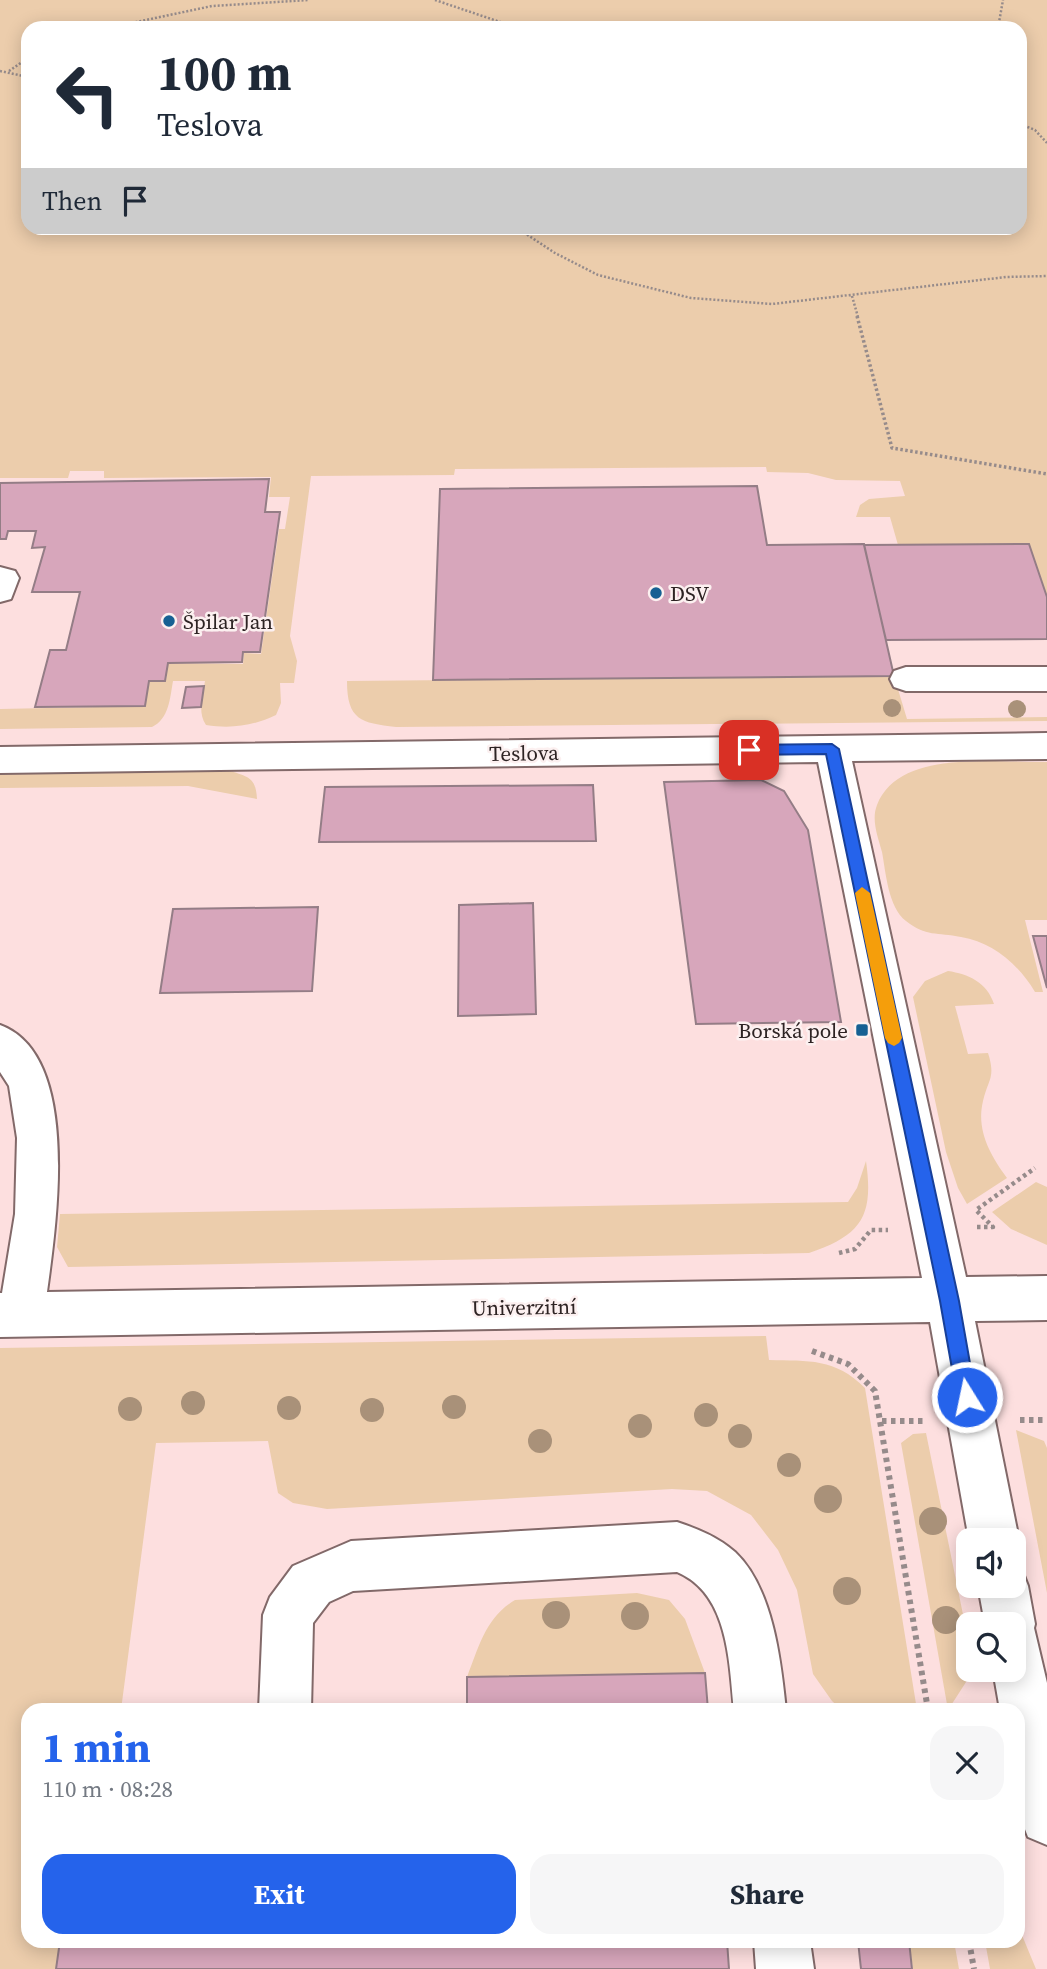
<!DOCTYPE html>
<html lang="en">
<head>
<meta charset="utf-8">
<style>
  :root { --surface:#fff; --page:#f6f6f7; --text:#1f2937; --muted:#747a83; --accent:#2563eb }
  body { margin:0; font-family:"Source Serif 4",serif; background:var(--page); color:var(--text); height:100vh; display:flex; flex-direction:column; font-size:26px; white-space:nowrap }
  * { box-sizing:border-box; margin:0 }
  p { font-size:23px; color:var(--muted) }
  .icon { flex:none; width:38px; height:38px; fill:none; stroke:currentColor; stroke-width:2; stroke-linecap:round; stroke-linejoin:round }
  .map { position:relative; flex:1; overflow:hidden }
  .side { position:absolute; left:21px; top:1703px; width:1004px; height:245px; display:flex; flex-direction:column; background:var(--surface); border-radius:21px; box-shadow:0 4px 18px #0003 }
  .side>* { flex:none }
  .banner { position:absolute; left:21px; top:21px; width:1006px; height:214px; border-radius:21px; box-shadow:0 4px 18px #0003; background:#fff; color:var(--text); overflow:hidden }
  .fabs { position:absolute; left:956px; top:1528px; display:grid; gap:14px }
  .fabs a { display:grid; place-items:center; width:70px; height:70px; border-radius:14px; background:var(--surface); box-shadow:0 4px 18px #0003; font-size:35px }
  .pin { position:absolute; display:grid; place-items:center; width:60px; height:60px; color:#fff; margin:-30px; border-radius:14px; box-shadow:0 4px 10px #0006 }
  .me { position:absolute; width:77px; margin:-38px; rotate:350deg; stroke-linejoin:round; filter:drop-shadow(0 0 5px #0008) }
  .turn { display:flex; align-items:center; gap:24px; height:147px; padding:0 21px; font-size:32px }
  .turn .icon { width:91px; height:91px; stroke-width:2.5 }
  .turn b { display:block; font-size:49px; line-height:60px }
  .then { display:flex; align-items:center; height:66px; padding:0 21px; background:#0003; gap:14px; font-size:26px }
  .round { display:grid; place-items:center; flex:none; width:74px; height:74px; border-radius:21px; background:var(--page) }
  .head { display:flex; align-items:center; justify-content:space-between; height:119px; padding:0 21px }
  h1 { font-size:42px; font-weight:700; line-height:52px; color:var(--accent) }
  .button { display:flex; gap:14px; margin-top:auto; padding:14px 21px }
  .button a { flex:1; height:80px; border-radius:21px; background:var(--accent); color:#fff; font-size:28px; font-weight:700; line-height:80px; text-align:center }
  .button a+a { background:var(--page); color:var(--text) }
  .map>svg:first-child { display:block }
  .built { fill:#fddfdf; fill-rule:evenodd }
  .green { fill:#eccdac; fill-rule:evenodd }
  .building { fill:#d7a6bb; stroke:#947d86; stroke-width:2 }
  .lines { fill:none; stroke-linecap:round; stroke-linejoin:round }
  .minor-casing { stroke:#826969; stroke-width:4 }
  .path-far3 { stroke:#968b8b; stroke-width:2.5; stroke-dasharray:2 2; stroke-linecap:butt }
  .path-far2 { stroke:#968b8b; stroke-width:3.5; stroke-dasharray:2.5 2.5; stroke-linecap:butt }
  .path-far1 { stroke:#968b8b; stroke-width:4.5; stroke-dasharray:3.5 3.5; stroke-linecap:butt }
  .path { stroke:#968b8b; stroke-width:6; stroke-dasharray:4.5 4.5; stroke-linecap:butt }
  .minor { fill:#fff; fill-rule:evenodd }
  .tree { fill:#a99179 }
  .route { fill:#2563eb; stroke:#184099; stroke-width:2 }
  .slow { fill:#f59e0b }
  .poi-dot { fill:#166093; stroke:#fcf0f0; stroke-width:2.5 }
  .labels { text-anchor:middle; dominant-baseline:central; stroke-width:5; stroke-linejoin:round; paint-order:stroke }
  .poi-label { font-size:21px; fill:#2d2323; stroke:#fcf0f0; text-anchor:start }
  .street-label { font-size:21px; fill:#2d2323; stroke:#fcf0f0 }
</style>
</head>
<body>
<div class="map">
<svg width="1047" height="1969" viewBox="0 0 1047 1969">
  <rect width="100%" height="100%" fill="#fcf0f0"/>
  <path class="built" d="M850,460L1047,521V1969H0V472ZM968,1540H1013V1586H968ZM968,1624H1013V1670H968ZM28,1710H1018V1941H28Z"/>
  <path class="green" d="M0,0H1047V597L1029,544L898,545L890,517H856L860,505L869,499L905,496L900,481L836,480L808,473L767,472L766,467L455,469L454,475L311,476L290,636L297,661L294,683H280L281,703L276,715C253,726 231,729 206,725C197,712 203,695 205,681H173C170,698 169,719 152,727L0,729V709L145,706L149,681L166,680L168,663L243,664L244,653L261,654L279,529H285L290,497H269L271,477L104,478V471H70L68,478H0ZM28,28H1020V228H28Z
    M894,676L907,719L1047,717V721L396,727C361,723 347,720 347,681Z
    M1047,762V920H1025L1043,992H1035C1019,965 993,942 961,937C937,932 926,937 906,921C888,907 886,873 882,852C878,837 871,820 877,805C899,748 997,763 1047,762Z
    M228,770C247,777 256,776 257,799L188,786L0,788V772Z
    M948,971C968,974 987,982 994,1004L955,1006L968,1054L988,1053C996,1078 988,1079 983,1101C976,1130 990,1155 1007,1178L967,1204L958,1188L946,1152L913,997L925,981Z
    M866,1161C874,1217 861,1235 809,1253L68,1267L57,1247L60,1214L848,1202L857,1188Z
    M1036,1182L1047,1187V1245L1011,1229L992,1212Z
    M766,1336L769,1360C809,1361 835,1358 865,1388L917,1710H842L832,1701L813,1674L797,1590L778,1550L751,1515L707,1491L672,1489L327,1509L293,1503L278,1493L268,1441L156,1443L121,1710H28V1941H60L56,1969H0V1348Z
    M1016,1430L1044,1441L1047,1448V1593Z
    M926,1433L968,1639V1679L948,1710L901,1443L913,1434Z
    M637,1593L669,1600L685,1619L705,1673L467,1677C479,1646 486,1617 515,1600Z
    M1019,1928L1036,1969H990L985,1941H1018Z
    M909,1941H954L959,1969H913Z"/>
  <path class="building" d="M269,479L265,512H280L260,652H243L242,662L168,663L165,681H149L145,706L35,707L50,650H66L80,592H32L45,547L32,548L36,531H8L6,539H0V483Z
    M757,486L767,545L864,544L894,676L433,680L440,489Z
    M1029,544L1047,597V639L886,640L864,545Z
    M204,686L201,707L182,708L186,687Z
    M761,780L784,791L808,830L841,1022L696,1024L664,782Z
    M593,785L596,841L319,842L325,787Z
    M533,903L536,1014L458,1016L459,905Z
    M318,907L312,991L160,993L173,909Z
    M1033,936H1047V988Z
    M705,1673L708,1710H467V1677Z
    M60,1941H727L729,1969H56Z
    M858,1941H909L912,1969H861Z"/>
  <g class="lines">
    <g class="minor-casing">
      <path id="minor" d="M0,567L15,571L19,578L11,599L0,602Z
        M906,667H1047V691H906L894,687L890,679L894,671Z
        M1047,733V759L852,761L966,1277L1047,1276V1320L975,1321L1019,1540L1013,1553V1540H969L930,1322L0,1337V1293H2L15,1214L17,1138L9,1086L0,1072V1025C82,1055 56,1225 47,1292L922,1278L818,762L0,773V747Z
        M677,1522C698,1529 718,1537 735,1552C773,1588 781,1661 786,1710H734C729,1662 729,1594 677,1572L353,1591L329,1602L313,1623L311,1710H259L263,1615L270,1597L293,1566L351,1541Z
        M1013,1565L1021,1568L1028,1586L1035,1624L1034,1628L1047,1683V1845L1028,1837L1018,1811V1710H1000L993,1670H1013V1624H985L978,1586H1013Z
        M754,1941H810L814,1969H756Z"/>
    </g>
    <path class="path-far3" d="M435,0L518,28
      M108,28L212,6L309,0
      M998,28L1003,0
      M0,71L28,77
      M9,71L28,58
      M1020,124L1035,130L1047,143
      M517,228L555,253L598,275L691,298L772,304L1006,277L1047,276
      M852,296L858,317"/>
    <path class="path-far2" d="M857,316L892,448L1047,474"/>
    <path class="path-far1" d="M977,1227H993L976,1210L1035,1168
      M839,1253L855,1249L871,1230H888"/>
    <path class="path" d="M812,1351L848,1364L875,1391L928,1710
      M1020,1420H1047
      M882,1421H924
      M969,1941L974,1969"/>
    <use href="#minor" class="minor"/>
  </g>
  <g class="tree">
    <circle cx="892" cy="708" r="9"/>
    <circle cx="1017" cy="709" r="9"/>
    <circle cx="193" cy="1403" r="12"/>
    <circle cx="454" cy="1407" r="12"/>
    <circle cx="289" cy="1408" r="12"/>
    <circle cx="130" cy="1409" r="12"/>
    <circle cx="372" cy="1410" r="12"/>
    <circle cx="706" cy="1415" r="12"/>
    <circle cx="640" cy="1426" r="12"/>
    <circle cx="740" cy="1436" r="12"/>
    <circle cx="540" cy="1441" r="12"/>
    <circle cx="789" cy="1465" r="12"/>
    <circle cx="828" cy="1499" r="14"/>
    <circle cx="933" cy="1521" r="14"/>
    <circle cx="847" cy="1591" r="14"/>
    <circle cx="556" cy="1615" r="14"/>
    <circle cx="635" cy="1616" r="14"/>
    <circle cx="946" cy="1620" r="14"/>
  </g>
  <path class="route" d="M832,744L839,749L959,1301L976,1397L973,1403L967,1406L960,1403L957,1397L940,1301L826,754L749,755L742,750L749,745Z"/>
  <path class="slow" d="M862,887L870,893L902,1038L899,1043L894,1046L888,1043L885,1038L855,893Z"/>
  <g class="poi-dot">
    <circle cx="656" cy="593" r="7"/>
    <circle cx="169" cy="621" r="7"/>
    <rect x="855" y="1023" width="14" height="14" rx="3.5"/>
  </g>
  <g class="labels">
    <g class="poi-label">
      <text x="670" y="593">DSV</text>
      <text x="183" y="621">Špilar Jan</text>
      <text x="848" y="1030" text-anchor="end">Borská pole</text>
    </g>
    <g class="street-label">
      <text transform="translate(524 753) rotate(-1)">Teslova</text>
      <text transform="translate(524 1307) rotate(-1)">Univerzitní</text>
    </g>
  </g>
</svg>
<div class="fabs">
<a><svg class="icon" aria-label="sound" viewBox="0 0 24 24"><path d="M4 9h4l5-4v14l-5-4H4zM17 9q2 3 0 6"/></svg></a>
<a><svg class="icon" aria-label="search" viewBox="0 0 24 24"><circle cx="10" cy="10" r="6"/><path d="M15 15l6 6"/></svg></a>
</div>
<div class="pin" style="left:749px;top:750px;background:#d93025"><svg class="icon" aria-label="arrive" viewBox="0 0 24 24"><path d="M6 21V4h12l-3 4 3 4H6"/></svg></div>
<svg class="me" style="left:967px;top:1397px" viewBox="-20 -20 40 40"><circle r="17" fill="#2563eb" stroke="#fff" stroke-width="3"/><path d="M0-11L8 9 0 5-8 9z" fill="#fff"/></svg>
<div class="banner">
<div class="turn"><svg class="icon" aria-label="left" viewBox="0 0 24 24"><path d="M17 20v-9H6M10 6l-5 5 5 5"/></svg><div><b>100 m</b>Teslova</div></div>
<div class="then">Then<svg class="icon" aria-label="arrive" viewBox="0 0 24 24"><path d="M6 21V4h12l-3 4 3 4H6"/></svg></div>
</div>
<section class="side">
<div class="head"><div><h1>1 min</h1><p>110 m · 08:28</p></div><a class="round"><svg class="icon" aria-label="close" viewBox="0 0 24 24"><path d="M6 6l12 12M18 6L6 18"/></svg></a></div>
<div class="button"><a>Exit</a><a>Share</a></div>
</section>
</div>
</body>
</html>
